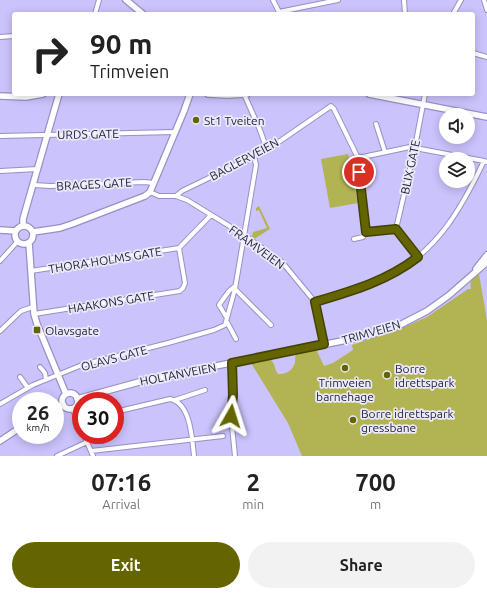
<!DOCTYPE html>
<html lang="en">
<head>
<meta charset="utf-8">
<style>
  :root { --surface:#fff; --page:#f2f2f2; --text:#222; --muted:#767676; --accent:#656500 }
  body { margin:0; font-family:Ubuntu,sans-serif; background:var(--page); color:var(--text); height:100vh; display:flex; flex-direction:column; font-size:15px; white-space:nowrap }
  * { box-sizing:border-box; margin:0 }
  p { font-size:13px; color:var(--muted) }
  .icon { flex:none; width:22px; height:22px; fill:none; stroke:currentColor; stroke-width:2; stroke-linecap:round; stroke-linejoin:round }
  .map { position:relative; height:456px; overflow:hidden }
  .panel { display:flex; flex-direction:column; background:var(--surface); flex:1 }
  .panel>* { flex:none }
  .top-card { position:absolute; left:12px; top:12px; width:463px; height:84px; border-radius:4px; box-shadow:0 2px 10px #0003; background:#fff; color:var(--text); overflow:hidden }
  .controls { position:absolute; left:439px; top:108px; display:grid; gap:8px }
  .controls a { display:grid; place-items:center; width:36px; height:36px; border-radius:50%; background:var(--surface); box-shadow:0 2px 10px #0003; font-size:20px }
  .speed { position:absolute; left:12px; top:392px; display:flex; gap:8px; font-size:20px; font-weight:700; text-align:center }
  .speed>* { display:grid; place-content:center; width:52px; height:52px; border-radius:50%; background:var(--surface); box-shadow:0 2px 10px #0003; line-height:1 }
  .speed small { font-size:10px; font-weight:400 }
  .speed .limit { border:6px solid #d22; background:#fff; color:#111 }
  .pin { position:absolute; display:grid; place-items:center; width:34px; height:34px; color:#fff; margin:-17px; border:2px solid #fff; border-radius:50%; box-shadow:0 1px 4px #0007 }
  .me { position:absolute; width:44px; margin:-22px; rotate:6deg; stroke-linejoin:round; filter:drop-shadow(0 0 3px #0008) }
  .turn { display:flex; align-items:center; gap:14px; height:84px; padding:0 12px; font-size:18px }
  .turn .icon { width:52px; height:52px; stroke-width:2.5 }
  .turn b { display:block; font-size:28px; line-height:34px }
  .eta { display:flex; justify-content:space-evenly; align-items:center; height:68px; text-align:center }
  .eta b { font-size:24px; font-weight:700; line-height:28px }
  .cta { display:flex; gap:8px; margin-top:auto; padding:8px 12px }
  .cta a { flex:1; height:46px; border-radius:24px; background:var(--accent); color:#fff; font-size:16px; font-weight:700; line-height:46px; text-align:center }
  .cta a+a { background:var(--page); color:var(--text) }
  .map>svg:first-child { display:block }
  .green { fill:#b2b352 }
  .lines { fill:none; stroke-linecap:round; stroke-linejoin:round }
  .minor-casing { stroke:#9790c6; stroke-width:6 }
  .secondary-casing { stroke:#9790c6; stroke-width:8 }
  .minor { stroke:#fff; stroke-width:4 }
  .secondary { stroke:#fff; stroke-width:5.5 }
  .route-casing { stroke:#424200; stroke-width:10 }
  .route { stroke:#656500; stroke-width:7 }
  .poi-dot { fill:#656500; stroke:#ebeafb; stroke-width:1.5 }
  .labels { text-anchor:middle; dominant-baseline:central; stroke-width:3.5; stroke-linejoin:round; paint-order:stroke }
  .poi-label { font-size:12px; fill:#252237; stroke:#ebeafb; text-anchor:start }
  .street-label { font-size:12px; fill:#252237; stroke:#ebeafb }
</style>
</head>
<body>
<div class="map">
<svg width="487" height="456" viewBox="0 0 487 456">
  <rect width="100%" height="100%" fill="#cac3fc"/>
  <path class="green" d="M348,154L358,203L330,208L321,159Z
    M259,206L270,229L254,239L252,237L253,232L267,228L259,210L256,211V208Z
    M479,274L487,320V456H302L288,423L251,363L252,362L266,359H270C276,364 274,369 278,374C288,375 297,367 295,357L296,355L316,349L324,366L333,363L353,350L352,345L404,327L427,317L468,289H471C469,281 473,278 479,274Z"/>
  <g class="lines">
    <g class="minor-casing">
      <path id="minor" d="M273,0L280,14
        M404,0L405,14
        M484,0L487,10
        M279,12L338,0
        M95,14L99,0
        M453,14L461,0
        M0,37L14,36
        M473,53L487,57
        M244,94L260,130L267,150
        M376,124L385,152
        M0,136L175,132
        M358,158L410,147L484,161
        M0,171L38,169
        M34,185L50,186L144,182L154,183
        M150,192L159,196H176L187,200L244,235L282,262L315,302L324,344
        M176,196L182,191L267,150L331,106L334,109L358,158L366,232
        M396,229L415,147L425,94
        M396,229L418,257
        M366,232L396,229
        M354,239L363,237L366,232
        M0,261L18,241
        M31,271L179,248
        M235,289L271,325
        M315,302C340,294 367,288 390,275C438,251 462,207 484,161L487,162
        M34,314L180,291L183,288L185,283L179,248L211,215
        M227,318L219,305L229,291L235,286
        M227,322L236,339
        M0,331L21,311L33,307
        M232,363L233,395L231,416L235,456
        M40,367L45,373L46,380
        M20,377L28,388
        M175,400L205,390
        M0,404L33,385L82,365L168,343L214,330L225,325L235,289L256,165L254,156
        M72,408L81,428
        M115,412L170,399C191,403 192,439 194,456
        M84,435L93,456
        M91,451L223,436
        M57,456L87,442"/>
    </g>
    <g class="secondary-casing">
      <path id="secondary" d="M126,0L143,14
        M208,94L227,95L247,94
        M369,94L487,117
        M0,96L26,97L43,94
        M15 235a9 9 0 1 1 18 0a9 9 0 1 1-18 0Z
        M23,226V219L59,94
        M0,230L16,231
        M33,232L60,228L72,224L145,196L150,192L184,111L190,94
        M29,243L34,314L37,324L66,394
        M476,269L487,255
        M62 401a8 8 0 1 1 16 0a8 8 0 1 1-16 0Z
        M77,399L150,379L362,337L396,327L427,311L448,296L487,262
        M55,409L63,404
        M0,441L21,427"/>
    </g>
    <use href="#minor" class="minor"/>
    <use href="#secondary" class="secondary"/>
  </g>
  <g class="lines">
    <g class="route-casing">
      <path id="route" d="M231,416L233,395L232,363L324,344L315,302C352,291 387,281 418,257L396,229L366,232L359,172"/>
    </g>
    <use href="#route" class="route"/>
  </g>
  <g class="poi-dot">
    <circle cx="196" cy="120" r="4"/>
    <rect x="33" y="326" width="8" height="8" rx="2"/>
    <circle cx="345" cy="368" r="4"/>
    <circle cx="387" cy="375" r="4"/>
    <circle cx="353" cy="420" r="4"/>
  </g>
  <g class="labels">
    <g class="poi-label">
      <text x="204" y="120">St1 Tveiten</text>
      <text x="45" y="330">Olavsgate</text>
      <text x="395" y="368">Borre<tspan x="395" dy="14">idrettspark</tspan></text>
      <text x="345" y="382" text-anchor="middle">Trimveien<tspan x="345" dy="14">barnehage</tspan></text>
      <text x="361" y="413">Borre idrettspark<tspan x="361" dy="14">gressbane</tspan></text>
    </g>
    <g class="street-label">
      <text transform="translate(88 134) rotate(-1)">URDS GATE</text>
      <text transform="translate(244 159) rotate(-28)">BAGLERVEIEN</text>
      <text transform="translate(410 167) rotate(-78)">BLIX GATE</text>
      <text transform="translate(94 184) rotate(-3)">BRAGES GATE</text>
      <text transform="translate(257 247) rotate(36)">FRAMVEIEN</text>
      <text transform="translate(105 260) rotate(-9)">THORA HOLMS GATE</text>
      <text transform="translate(111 302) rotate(-9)">HAAKONS GATE</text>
      <text transform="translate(371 332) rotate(-16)">TRIMVEIEN</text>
      <text transform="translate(114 358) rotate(-15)">OLAVS GATE</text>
      <text transform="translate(178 374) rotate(-11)">HOLTANVEIEN</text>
    </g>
  </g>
</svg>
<div class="controls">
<a><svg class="icon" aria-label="sound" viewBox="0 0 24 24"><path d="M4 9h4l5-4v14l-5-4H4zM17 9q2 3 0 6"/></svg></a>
<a><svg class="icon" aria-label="layers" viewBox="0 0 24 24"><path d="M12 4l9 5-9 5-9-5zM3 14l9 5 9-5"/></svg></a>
</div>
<div class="speed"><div>26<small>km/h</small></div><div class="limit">30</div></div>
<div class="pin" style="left:359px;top:172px;background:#d93025"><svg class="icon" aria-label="arrive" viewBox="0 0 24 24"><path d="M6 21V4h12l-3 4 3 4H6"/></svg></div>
<svg class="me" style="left:231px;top:416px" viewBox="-20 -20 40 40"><path d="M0-17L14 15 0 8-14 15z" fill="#656500" stroke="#fff" stroke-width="4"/></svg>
<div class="top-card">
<div class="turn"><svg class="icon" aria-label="right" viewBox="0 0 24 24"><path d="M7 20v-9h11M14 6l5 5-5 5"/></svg><div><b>90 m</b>Trimveien</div></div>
</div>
</div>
<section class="panel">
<div class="eta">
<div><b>07:16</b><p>Arrival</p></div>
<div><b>2</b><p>min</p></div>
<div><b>700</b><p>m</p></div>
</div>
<div class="cta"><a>Exit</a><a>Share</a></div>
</section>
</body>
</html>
